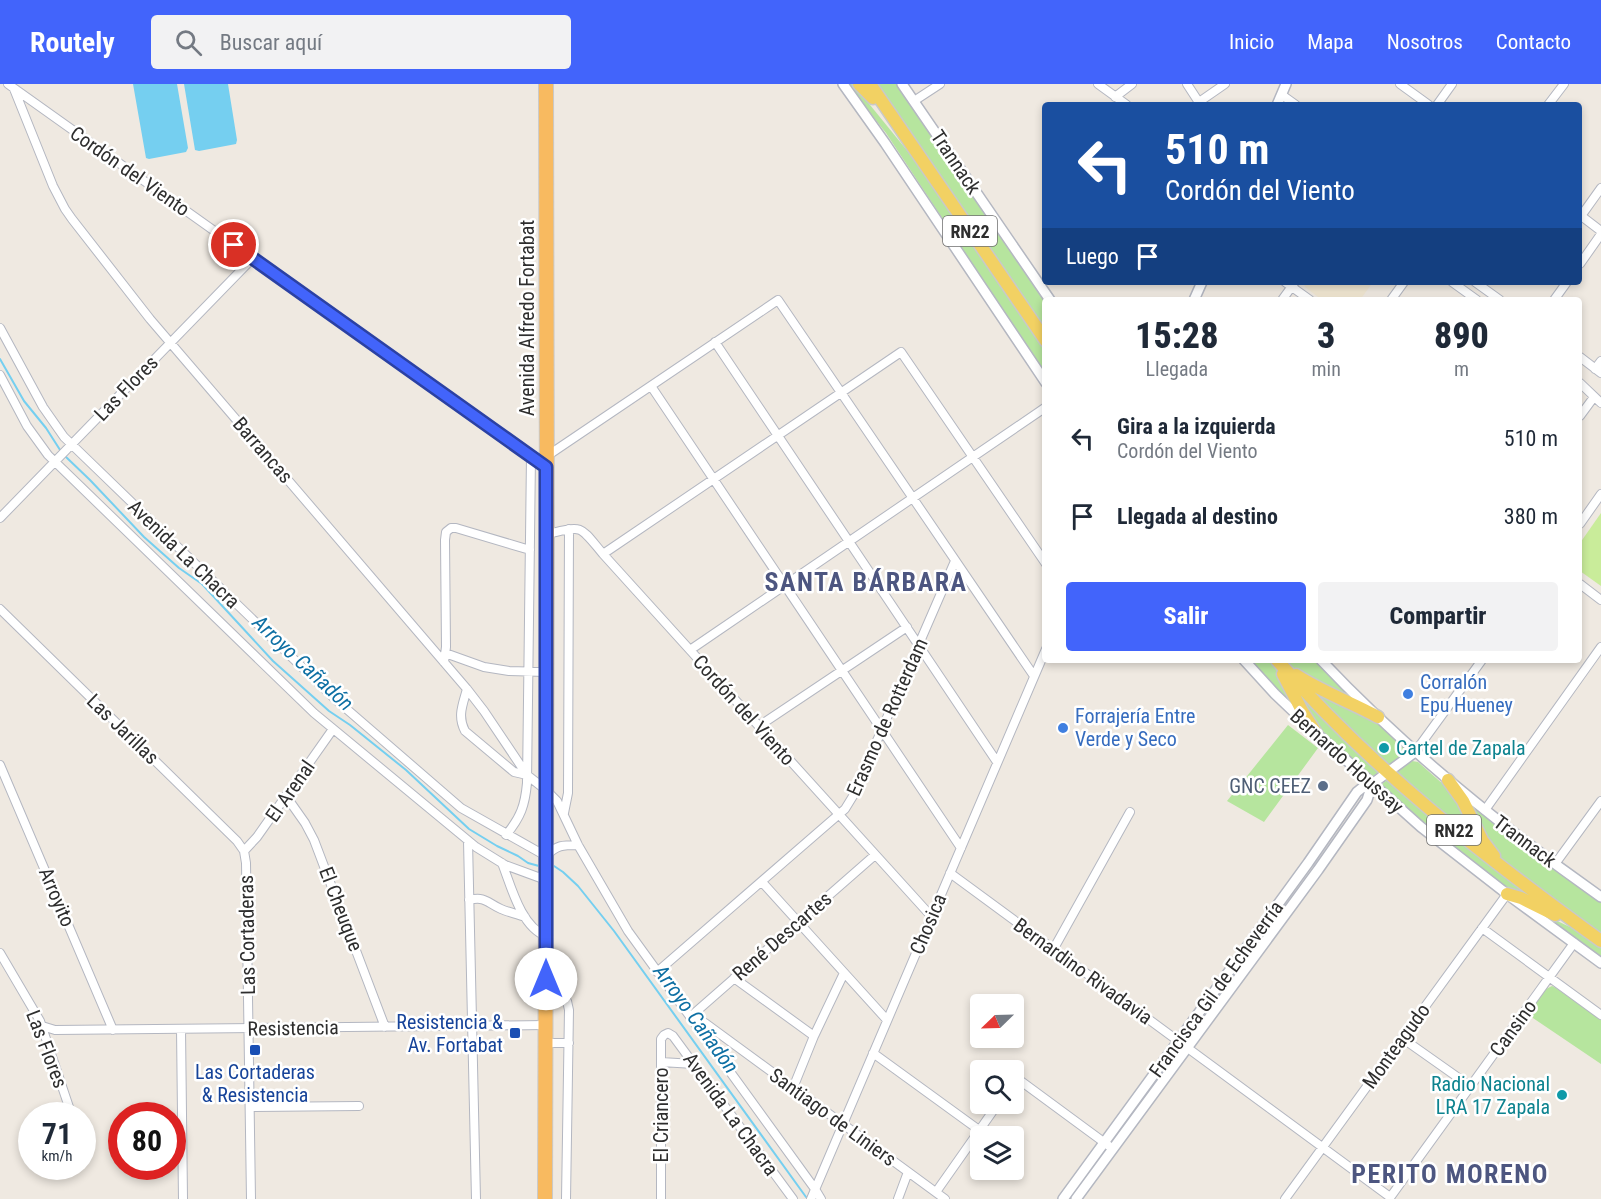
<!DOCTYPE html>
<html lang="es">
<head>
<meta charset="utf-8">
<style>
  :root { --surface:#fff; --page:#f2f2f3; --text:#1f2937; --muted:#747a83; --accent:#4264fb }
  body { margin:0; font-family:"Roboto Condensed",sans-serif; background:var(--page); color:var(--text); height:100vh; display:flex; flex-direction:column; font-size:22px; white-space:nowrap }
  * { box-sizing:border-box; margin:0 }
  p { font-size:20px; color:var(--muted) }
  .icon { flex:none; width:33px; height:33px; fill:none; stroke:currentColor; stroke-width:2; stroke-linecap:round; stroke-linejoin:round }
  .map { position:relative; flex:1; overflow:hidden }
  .drawer { position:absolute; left:1042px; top:213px; width:540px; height:366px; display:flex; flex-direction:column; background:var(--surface); border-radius:6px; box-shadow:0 3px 9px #0003 }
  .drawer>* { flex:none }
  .top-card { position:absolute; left:1042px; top:18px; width:540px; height:183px; border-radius:6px; box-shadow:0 3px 9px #0003; background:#1a4fa0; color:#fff; overflow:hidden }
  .needle { width:39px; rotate:247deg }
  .buttons { position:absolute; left:970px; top:910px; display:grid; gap:12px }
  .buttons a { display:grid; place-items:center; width:54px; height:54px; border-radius:6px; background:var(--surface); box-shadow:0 3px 9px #0003; font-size:30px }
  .speed { position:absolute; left:18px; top:1018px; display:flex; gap:12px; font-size:30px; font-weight:700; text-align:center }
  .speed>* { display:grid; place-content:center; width:78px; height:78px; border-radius:50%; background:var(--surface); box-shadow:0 3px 9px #0003; line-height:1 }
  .speed small { font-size:15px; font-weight:400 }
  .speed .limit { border:9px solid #d22; background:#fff; color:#111 }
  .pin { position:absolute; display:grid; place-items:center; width:51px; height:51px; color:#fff; margin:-26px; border:3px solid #fff; border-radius:50%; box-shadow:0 2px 6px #0007 }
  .me { position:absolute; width:66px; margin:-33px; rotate:0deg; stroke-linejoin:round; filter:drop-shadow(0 0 4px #0008) }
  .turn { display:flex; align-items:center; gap:21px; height:126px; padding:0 24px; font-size:27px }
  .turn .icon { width:78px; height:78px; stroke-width:2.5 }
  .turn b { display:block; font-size:42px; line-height:51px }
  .then { display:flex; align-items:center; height:57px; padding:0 24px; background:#0003; gap:12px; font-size:22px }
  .eta { display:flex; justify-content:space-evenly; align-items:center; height:102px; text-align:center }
  .eta b { font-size:36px; font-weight:800; line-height:42px }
  .cta { display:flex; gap:12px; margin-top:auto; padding:12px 24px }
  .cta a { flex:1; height:69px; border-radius:6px; background:var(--accent); color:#fff; font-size:24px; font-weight:800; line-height:69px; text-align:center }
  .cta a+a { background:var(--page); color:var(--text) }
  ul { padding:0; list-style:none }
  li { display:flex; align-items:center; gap:18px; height:78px; padding:0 24px }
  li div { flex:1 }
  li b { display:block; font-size:22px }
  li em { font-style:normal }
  header { display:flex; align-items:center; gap:36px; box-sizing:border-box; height:84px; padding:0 30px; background:var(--accent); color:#fff }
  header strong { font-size:28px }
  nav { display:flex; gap:33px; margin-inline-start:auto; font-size:21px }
  .search { width:420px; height:54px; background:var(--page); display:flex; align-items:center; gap:15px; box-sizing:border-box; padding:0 21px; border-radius:6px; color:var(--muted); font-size:22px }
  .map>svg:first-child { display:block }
  .education { fill:#f0e6d1 }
  .green { fill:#b6e59e }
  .pitch { fill:#c9ec9a }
  .water { fill:#75cff0 }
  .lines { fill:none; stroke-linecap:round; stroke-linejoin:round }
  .stream { stroke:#75cff0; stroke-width:2 }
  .minor-casing { stroke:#b4b7c1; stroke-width:10 }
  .tertiary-casing { stroke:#b4b7c1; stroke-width:12 }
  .primary-casing { stroke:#c9c9c9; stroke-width:15 }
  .trunk-casing { stroke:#c9c9c9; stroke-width:16 }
  .minor { stroke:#fff; stroke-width:8 }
  .tertiary { stroke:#fff; stroke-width:9 }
  .primary { stroke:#f2d163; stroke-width:12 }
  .trunk { stroke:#f8ba60; stroke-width:14 }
  .route-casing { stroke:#2b41a3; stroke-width:15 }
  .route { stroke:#4264fb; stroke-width:10 }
  .shop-dot { fill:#3f7fe0; stroke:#fff; stroke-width:2 }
  .culture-dot { fill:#0f9aa8; stroke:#fff; stroke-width:2 }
  .service-dot { fill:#5c6f8a; stroke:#fff; stroke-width:2 }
  .transit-dot { fill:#1a4fb4; stroke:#fff; stroke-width:2 }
  .labels { text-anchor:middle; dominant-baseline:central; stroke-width:5; stroke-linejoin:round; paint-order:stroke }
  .shield { fill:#fff; stroke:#6d6d6d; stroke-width:1.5 }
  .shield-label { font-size:18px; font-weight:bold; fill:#2e2e2e }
  .street-label { font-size:20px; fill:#2e2e2e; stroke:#fff }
  .shop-label { font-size:20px; fill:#366cbe; stroke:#fff; text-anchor:start }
  .culture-label { font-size:20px; fill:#0d838f; stroke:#fff; text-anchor:start }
  .service-label { font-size:20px; fill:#4e5e75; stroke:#fff; text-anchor:end }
  .transit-label { font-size:20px; fill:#164399; stroke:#fff; text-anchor:end }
  .water-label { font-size:21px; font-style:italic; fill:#0d6fa3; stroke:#fff }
  .district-label { font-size:26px; font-weight:bold; letter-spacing:1.5px; fill:#4d5680; stroke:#fff }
</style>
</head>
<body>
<header>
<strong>Routely</strong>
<div class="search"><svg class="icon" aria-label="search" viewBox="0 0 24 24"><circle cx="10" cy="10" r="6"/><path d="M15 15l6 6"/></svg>Buscar aquí</div>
<nav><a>Inicio</a><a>Mapa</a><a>Nosotros</a><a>Contacto</a></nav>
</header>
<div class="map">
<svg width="1601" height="1115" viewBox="0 0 1601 1115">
  <rect width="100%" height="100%" fill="#efe9e1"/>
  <path class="education" d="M1303,198H1373L1360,216H1322L1305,203Z"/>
  <path class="green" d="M847,0H853L918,80L1045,267V290L886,49Z
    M877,0H898L1046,216L1045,245Z
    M1249,576H1270L1282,595L1300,629Z
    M1284,576H1315L1358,619L1295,587Z
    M1289,595L1379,688L1373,692L1369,690L1314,639Z
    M1302,598L1375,635L1406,665L1405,670L1389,682H1386Z
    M1288,641L1318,664L1264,738L1227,717Z
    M1412,677L1418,678L1453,709L1486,766L1397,688Z
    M1386,697H1388L1551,826L1501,800L1424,741L1382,702L1383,699Z
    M1466,716L1601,817V850L1525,794L1499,772L1487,759Z
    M1536,827L1570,843L1601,864V875Z
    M1552,902L1556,904L1601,936V980L1527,930L1546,905Z"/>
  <path class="pitch" d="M1601,429V502L1580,487V459Z"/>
  <path class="water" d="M133,0H177L188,64L186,68L149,75L146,74Z
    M184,0H228L237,56L236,60L199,67L195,66Z"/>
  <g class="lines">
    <path class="stream" d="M0,275L24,317L46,344L62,369
      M66,373L90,396L144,453L179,484L202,500L273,577L329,627L350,641L406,686L469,745L497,762L518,772L528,779L539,782
      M554,782L563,788L578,802L614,847L806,1113"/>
    <g class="minor-casing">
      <path id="minor" d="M8,0L546,383
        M1098,0L1127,21
        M1187,0L1200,20
        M1400,0L1429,21
        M14,5L53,102L65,125L72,135L150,235L467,605L484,627L527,691L546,706L557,717L578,761L628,847L815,1105L821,1115
        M1282,11L1296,21
        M1115,13L1132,0
        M914,17L940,0
        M1199,18L1225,0
        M1437,21L1452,0
        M1548,21L1564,0
        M1580,131L1601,147
        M1581,132L1601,104
        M1580,180L1601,150
        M1285,198L1310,216
        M1452,198L1477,216
        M1475,198L1500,216
        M1282,216L1295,198
        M1391,216L1404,198
        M1554,216L1567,198
        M0,244L43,323L64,353L335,615L461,724L546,772C557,761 562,761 578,761
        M715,258L997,678
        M1580,273L1601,289
        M1595,285L1601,277
        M0,291L27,342L48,371L314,629L476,763L505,781L546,796
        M1580,299L1601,319
        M651,302L961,764
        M1580,332L1594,313
        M547,372L778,216L1034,592
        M0,434L253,174
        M1580,440L1601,410
        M547,450C584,442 578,440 603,470L931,832
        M603,470L901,268L1046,480
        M1580,500L1601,516
        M0,525L237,757L244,767L246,779L251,1115
        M690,566L1046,323
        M445,569L484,583L509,587L546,588
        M444,578L446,563L445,456L446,448L451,444H456L530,466
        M467,605C463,620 457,632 465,647L514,688L527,691
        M759,642L907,543
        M1415,668L1482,576
        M0,681L113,946
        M286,712L305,739L314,756L385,943
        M1485,726L1601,563
        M564,729L568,709L569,445
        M506,751C521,733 525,721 527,699L531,372
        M468,757L476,1115
        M244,767L257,753L333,645
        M502,779C511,802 521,843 546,852
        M1555,780L1601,717
        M950,789L1390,1113
        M762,798L887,936
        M469,816C486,812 487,819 501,825C508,828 517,830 525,833
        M1482,844L1601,931
        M1053,866L1130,728
        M0,869L40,937L72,1032
        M657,888L845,725L853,712L955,477
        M734,894L814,952
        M546,916H563L567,917L569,926L566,1115
        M690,933L875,771
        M691,933L705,939L945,1115
        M42,942L55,946L546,941
        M181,945L183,1115
        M1402,954L1470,1002
        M546,959H569
        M873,969L979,1046
        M661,978L694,980
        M1006,986L1007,987
        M1014,992L1109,1062
        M793,1004L814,952L844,889
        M250,1023L359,1022
        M82,1061L84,1066
        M936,1108L995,1024
        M661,1115V955L664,951L668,949L673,952L793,1115
        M811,1115L1046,565
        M898,1115L908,1088
        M1285,1115L1507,810
        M1389,1115L1574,859"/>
    </g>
    <g class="tertiary-casing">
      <path id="tertiary" d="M843,0L885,59L1046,299
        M902,0L1050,216
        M1277,21L1286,0
        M1194,216L1202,198
        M1244,576L1275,610L1316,649L1421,743L1507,810L1601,879
        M1321,576C1405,665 1500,742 1601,813
        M1063,1115L1308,779L1357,708L1362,704L1372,700L1415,668
        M1076,1115L1318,786L1367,716L1372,700"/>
    </g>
    <g class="primary-casing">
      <path id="primary" d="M859,0L873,14
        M870,0L1046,257
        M1277,576C1372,686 1484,772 1601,857
        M1283,590L1302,627L1316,649
        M1296,591C1322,608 1351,618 1378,633
        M1448,696L1463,717L1482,756L1494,772
        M1507,810L1521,814L1555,831"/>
    </g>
    <g class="trunk-casing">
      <path id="trunk" d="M545,1115L547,450L546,0"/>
    </g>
    <use href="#minor" class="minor"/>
    <use href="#tertiary" class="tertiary"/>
    <use href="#primary" class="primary"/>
    <use href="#trunk" class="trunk"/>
  </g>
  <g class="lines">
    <g class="route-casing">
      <path id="route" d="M234,161L546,383V895"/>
    </g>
    <use href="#route" class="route"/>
  </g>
  <g class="shop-dot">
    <circle cx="1408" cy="610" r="6"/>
    <circle cx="1063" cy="644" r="6"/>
  </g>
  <g class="culture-dot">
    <circle cx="1384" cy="664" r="6"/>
    <circle cx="1562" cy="1011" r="6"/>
  </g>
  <circle class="service-dot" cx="1323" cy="702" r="6"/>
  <g class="transit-dot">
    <rect x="509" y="943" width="12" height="12" rx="3"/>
    <rect x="249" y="960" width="12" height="12" rx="3"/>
  </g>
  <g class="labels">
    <g class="shield">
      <rect x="943" y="132" width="54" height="30" rx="4.5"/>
      <rect x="1427" y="731" width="54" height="30" rx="4.5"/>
    </g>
    <g class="shield-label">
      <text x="970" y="147">RN22</text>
      <text x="1454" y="746">RN22</text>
    </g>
    <g class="street-label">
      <text transform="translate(956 78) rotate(56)">Trannack</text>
      <text transform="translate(130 87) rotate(35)">Cordón del Viento</text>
      <text transform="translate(527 234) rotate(-90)">Avenida Alfredo Fortabat</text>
      <text transform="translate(126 304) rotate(-46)">Las Flores</text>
      <text transform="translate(263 366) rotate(49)">Barrancas</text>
      <text transform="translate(184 470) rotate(44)">Avenida La Chacra</text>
      <text transform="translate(744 626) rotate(48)">Cordón del Viento</text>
      <text transform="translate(887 633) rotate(-66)">Erasmo de Rotterdam</text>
      <text transform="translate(123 645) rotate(44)">Las Jarillas</text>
      <text transform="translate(1347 677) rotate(42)">Bernardo Houssay</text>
      <text transform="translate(290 707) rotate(-55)">El Arenal</text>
      <text transform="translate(1525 757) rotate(37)">Trannack</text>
      <text transform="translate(57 813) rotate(67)">Arroyito</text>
      <text transform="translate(341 825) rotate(69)">El Cheuque</text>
      <text transform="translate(928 840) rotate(-67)">Chosica</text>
      <text transform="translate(247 851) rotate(-91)">Las Cortaderas</text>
      <text transform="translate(782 852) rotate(-41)">René Descartes</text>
      <text transform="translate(1083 887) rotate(36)">Bernardino Rivadavia</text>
      <text transform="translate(1216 905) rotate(-54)">Francisca Gil de Echeverría</text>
      <text transform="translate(293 944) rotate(-1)">Resistencia</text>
      <text transform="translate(1513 944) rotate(-54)">Cansino</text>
      <text transform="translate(1396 962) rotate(-54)">Monteagudo</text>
      <text transform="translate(47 965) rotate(69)">Las Flores</text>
      <text transform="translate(731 1030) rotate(54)">Avenida La Chacra</text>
      <text transform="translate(661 1031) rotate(-90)">El Criancero</text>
      <text transform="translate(833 1033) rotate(36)">Santiago de Liniers</text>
    </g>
    <g class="shop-label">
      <text x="1420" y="598">Corralón<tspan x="1420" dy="23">Epu Hueney</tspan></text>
      <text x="1075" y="632">Forrajería Entre<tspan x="1075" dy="23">Verde y Seco</tspan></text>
    </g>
    <g class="culture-label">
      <text x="1396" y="664">Cartel de Zapala</text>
      <text x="1550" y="1000" text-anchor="end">Radio Nacional<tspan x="1550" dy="23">LRA 17 Zapala</tspan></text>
    </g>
    <g class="service-label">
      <text x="1311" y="702">GNC CEEZ</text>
    </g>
    <g class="transit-label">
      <text x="503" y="938">Resistencia &amp;<tspan x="503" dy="23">Av. Fortabat</tspan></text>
      <text x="255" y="988" text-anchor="middle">Las Cortaderas<tspan x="255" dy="23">&amp; Resistencia</tspan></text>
    </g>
    <g class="water-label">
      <text transform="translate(303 579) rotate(43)">Arroyo Cañadón</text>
      <text transform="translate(696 935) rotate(54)">Arroyo Cañadón</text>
    </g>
    <g class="district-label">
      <text x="866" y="498">SANTA BÁRBARA</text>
      <text x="1450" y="1090">PERITO MORENO</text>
    </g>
  </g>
</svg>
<div class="buttons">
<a><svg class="needle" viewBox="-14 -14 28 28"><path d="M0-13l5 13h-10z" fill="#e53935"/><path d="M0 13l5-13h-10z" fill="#747a83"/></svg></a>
<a><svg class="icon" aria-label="search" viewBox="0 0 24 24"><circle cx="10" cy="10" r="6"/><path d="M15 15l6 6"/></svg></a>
<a><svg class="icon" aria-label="layers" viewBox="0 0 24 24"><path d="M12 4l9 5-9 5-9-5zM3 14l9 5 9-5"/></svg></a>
</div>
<div class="speed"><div>71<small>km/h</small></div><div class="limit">80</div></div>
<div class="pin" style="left:234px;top:161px;background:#d93025"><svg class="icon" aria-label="arrive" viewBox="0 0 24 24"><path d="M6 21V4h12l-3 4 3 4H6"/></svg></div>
<svg class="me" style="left:546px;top:895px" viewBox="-20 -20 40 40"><circle r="19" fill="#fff"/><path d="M0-13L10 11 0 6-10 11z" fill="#4264fb"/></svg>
<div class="top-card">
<div class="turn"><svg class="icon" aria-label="left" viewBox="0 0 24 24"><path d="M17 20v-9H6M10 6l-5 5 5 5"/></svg><div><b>510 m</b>Cordón del Viento</div></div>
<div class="then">Luego<svg class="icon" aria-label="arrive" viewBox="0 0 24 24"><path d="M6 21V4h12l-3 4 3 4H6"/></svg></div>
</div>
<section class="drawer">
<div class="eta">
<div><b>15:28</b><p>Llegada</p></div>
<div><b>3</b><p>min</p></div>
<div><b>890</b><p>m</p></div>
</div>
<ul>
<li><svg class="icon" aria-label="left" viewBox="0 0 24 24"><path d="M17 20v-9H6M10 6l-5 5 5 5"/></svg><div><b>Gira a la izquierda</b><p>Cordón del Viento</p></div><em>510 m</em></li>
<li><svg class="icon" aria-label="arrive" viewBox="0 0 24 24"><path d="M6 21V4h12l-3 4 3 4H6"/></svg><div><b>Llegada al destino</b></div><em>380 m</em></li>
</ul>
<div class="cta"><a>Salir</a><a>Compartir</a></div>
</section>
</div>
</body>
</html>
